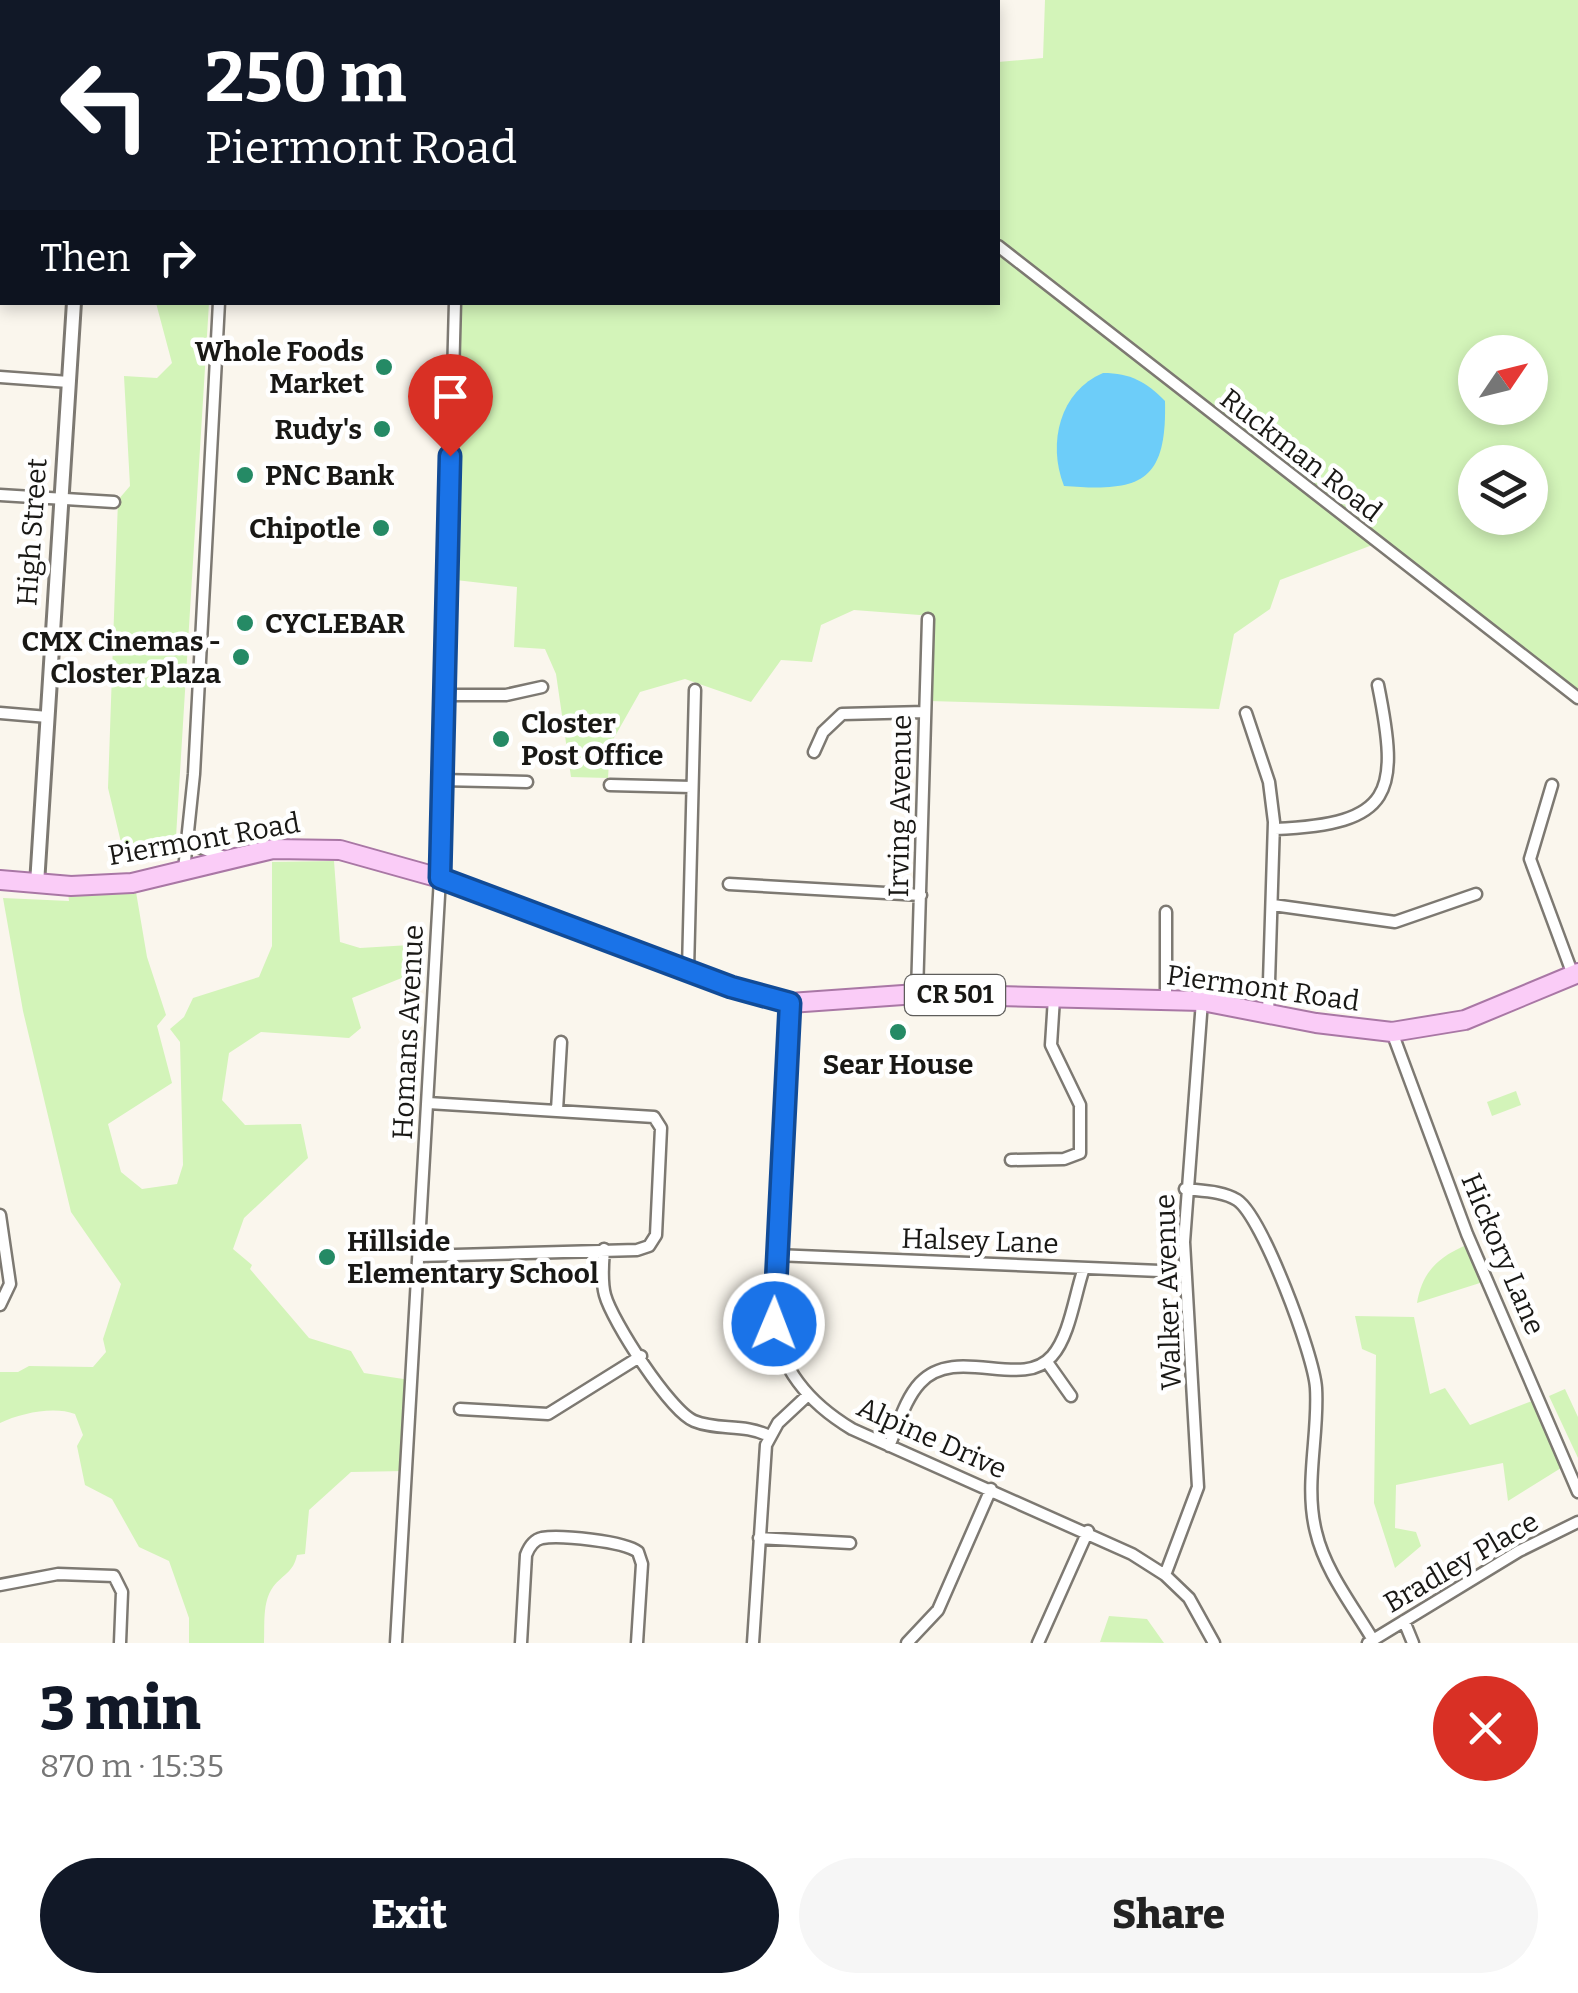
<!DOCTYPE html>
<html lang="en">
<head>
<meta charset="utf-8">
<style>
  :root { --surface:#fff; --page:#f6f6f6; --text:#222; --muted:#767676; --accent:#111827 }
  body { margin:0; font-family:Bitter,serif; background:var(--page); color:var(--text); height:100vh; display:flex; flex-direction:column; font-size:38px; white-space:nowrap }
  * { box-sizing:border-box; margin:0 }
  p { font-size:32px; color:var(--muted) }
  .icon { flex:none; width:55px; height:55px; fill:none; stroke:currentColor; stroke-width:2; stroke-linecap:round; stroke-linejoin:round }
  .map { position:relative; height:1643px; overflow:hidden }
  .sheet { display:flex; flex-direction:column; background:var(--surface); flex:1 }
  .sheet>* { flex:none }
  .banner { position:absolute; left:0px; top:0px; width:1000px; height:305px; box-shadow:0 5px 15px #0003; background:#111827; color:#fff; overflow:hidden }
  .needle { width:65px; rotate:55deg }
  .buttons { position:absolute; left:1458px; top:335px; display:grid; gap:20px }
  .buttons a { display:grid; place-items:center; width:90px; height:90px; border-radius:50%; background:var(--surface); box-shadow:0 5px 15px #0003; font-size:50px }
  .pin { position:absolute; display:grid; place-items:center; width:85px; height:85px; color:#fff; margin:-102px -42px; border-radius:50% 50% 50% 0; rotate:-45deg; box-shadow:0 0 10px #0007 }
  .pin .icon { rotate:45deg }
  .me { position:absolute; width:110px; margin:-55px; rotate:1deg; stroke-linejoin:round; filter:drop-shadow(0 0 8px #0008) }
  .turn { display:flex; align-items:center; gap:35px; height:210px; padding:0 40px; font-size:45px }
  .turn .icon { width:130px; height:130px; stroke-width:2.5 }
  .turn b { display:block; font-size:70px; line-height:85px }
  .then { display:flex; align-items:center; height:95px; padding:0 40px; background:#0003; gap:20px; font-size:38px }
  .round { display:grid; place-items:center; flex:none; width:105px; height:105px; border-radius:52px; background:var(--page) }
  .overview { display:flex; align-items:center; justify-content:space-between; height:170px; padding:0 40px }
  h1 { font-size:60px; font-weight:800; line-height:75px; color:var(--accent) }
  .primary-button { display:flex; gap:20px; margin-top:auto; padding:20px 40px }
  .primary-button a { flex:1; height:115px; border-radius:60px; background:var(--accent); color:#fff; font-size:40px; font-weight:800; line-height:115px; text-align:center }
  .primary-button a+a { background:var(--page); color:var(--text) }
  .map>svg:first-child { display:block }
  .green { fill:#d3f4b9; fill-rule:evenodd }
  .water { fill:#6dcdf9 }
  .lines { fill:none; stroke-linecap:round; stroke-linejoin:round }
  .minor-casing { stroke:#7d7972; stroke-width:15 }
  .tertiary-casing { stroke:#7d7972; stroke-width:18 }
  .primary-casing { stroke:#a977a5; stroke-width:22 }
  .minor { stroke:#fff; stroke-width:10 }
  .tertiary { stroke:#fff; stroke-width:12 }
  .primary { stroke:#faccf7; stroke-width:18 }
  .route-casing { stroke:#114b97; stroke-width:25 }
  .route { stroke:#1a73e8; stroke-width:18 }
  .poi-dot { fill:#258a65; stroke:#fff; stroke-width:4 }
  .labels { text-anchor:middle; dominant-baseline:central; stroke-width:9; stroke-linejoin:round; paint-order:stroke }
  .shield { fill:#fff; stroke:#5e5d5b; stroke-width:2.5 }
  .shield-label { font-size:25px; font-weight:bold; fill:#191815 }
  .poi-label { font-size:28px; font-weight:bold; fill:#191815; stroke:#fff; text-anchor:end }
  .street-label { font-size:28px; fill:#191815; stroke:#fff }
</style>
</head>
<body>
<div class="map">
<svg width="1578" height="1643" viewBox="0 0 1578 1643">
  <rect width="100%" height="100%" fill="#faf6ed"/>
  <path class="green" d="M1045,0H1578V698L1375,544L1280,580L1270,609L1234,634L1219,709L929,701L933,616L854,610L821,625L812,662L781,660L751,702L685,679L640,692L610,745L608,778L571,777L556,674L545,649L514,647L517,587L447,579L455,303L998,302V62L1043,58ZM1475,352H1530V408H1475ZM1475,462H1530V518H1475Z
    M156,303H209L176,837L155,856L125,859L108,788L118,500L130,486L124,376L157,378L172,363Z
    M334,861L340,942L360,948L410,945L406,967L424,969L352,998L361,1028L349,1038L261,1032L229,1053L222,1100L245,1125L301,1124L308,1158L244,1218L233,1249L252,1265L250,1269L309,1338L351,1351L364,1373L410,1380L405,1471L351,1472L309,1510L305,1554L297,1555C293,1573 284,1573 273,1587C262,1602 265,1625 264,1643H189V1618L169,1561L139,1547L112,1499L85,1485L77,1446L83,1435L75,1414C54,1406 21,1413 0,1423V1372H18L29,1366L93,1367L106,1352L103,1339L121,1284L71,1212L23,1011L3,898L69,901L68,893L136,892L147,957L166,1015L157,1026L172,1083L108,1124L121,1172L142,1189L177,1184L183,1165L180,1042L170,1029L184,1017L193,998L259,977L272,946V862Z
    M1516,1091L1521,1105L1492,1116L1487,1102Z
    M1464,1246L1483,1282L1417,1303C1422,1273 1437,1258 1464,1246Z
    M1355,1316L1414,1317L1430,1394L1445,1388L1470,1425L1532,1401L1561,1468L1508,1501L1503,1463L1396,1485L1395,1528L1416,1532L1421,1546L1395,1568L1374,1503L1376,1355L1362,1349Z
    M1565,1389L1578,1417V1458L1549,1396Z
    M1109,1616L1147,1619L1164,1643L1100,1642Z"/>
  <path class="water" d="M1103,373C1131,373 1146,382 1165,401C1167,483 1140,492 1064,486C1047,443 1060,391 1103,373Z"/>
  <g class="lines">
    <g class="minor-casing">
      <path id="minor" d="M198,0L227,2
        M678,0L681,2
        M949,0L950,2
        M465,2V0
        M998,246L1578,698
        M0,377L69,382
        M0,495L114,502
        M443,695H506L542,687
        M0,713L48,717
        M1246,713L1269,782L1274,822L1268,1014
        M814,752L823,732L842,714L925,712
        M440,780L527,782
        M610,785L692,787
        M1552,785L1530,859L1573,975
        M1275,829C1393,824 1400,794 1378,685
        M189,836L194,845L224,857
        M184,870L194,774L219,302
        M729,884L921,895
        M1273,905L1395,922L1476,894
        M688,970L695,690
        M917,994L928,619
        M1166,1000V912
        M790,1003L774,1324C781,1372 812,1405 852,1429L1132,1554L1165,1575L1189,1598L1214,1643
        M1392,1032L1467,1234L1578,1492
        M557,1110L561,1042
        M1011,1160L1064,1159L1080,1153V1105L1051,1045L1054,998
        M1185,1189C1202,1191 1223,1191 1237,1200C1262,1216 1314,1355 1316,1388C1319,1435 1304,1485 1316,1532C1325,1571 1353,1606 1373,1640
        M0,1215L10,1284L0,1305
        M604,1249C603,1264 601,1280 605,1295C612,1321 670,1411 694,1421C718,1431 744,1423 769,1436
        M775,1255L1184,1272
        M419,1256L637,1250L649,1246L656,1235L661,1128L654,1117L428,1103
        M1047,1362L1071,1396
        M460,1409L548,1414L641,1356
        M889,1446C898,1426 905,1399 920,1383C956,1344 1022,1391 1052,1356C1070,1336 1075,1293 1084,1268
        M759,1538L850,1543
        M1165,1575L1198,1487L1184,1242L1202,1001
        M0,1585L58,1574L114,1576L122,1592L120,1643
        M1404,1621L1413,1643
        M396,1643L440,878L455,302
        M521,1643L526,1555C529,1547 533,1540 542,1538C560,1535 624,1541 638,1552L642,1564L637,1643
        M753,1643L766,1445L778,1423L808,1395
        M907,1643L938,1610L991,1489
        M1038,1643L1088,1531
        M1368,1643L1519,1551L1578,1522"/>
    </g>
    <g class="tertiary-casing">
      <path id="tertiary" d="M252,2L253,0
        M37,884L74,302"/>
    </g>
    <g class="primary-casing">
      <path id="primary" d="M94,2V0
        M0,153L2,151
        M0,880L71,886L132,883L273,849L340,850L440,878L731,987L790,1003L917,994L1202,1001L1316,1023L1392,1032L1465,1020L1578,973"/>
    </g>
    <use href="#minor" class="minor"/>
    <use href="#tertiary" class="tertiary"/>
    <use href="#primary" class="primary"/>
  </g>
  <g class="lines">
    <g class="route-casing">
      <path id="route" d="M450,456L440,878L731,987L790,1003L774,1324"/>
    </g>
    <use href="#route" class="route"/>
  </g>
  <g class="poi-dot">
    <circle cx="384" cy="367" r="10"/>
    <circle cx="382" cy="429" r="10"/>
    <circle cx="245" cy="475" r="10"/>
    <circle cx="381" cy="528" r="10"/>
    <circle cx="245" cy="623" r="10"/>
    <circle cx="241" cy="657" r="10"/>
    <circle cx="501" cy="739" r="10"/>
    <circle cx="898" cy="1032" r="10"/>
    <circle cx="327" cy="1257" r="10"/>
  </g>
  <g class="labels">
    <rect class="shield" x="905" y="975" width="100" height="40" rx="8"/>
    <g class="shield-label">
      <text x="955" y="995">CR 501</text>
    </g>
    <g class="poi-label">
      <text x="364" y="351">Whole Foods<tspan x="364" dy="32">Market</tspan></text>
      <text x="362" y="429">Rudy's</text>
      <text x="265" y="475" text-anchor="start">PNC Bank</text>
      <text x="361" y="528">Chipotle</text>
      <text x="265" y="623" text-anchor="start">CYCLEBAR</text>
      <text x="221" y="641">CMX Cinemas -<tspan x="221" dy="32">Closter Plaza</tspan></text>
      <text x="521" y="723" text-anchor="start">Closter<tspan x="521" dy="32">Post Office</tspan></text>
      <text x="898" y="1064" text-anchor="middle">Sear House</text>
      <text x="347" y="1241" text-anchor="start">Hillside<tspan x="347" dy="32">Elementary School</tspan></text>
    </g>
    <g class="street-label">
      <text transform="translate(1301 455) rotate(38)">Ruckman Road</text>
      <text transform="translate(32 532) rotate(-86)">High Street</text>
      <text transform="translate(900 806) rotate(-89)">Irving Avenue</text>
      <text transform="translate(204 839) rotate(-10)">Piermont Road</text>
      <text transform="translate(1263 988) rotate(8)">Piermont Road</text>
      <text transform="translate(408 1032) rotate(-87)">Homans Avenue</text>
      <text transform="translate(980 1241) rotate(2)">Halsey Lane</text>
      <text transform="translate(1503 1254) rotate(67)">Hickory Lane</text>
      <text transform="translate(1168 1292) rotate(-92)">Walker Avenue</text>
      <text transform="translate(932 1438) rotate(24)">Alpine Drive</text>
      <text transform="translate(1461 1562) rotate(-30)">Bradley Place</text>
    </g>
  </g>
</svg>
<div class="buttons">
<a><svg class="needle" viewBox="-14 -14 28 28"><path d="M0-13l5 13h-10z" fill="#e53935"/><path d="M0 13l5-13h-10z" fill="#767676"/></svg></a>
<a><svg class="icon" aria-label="layers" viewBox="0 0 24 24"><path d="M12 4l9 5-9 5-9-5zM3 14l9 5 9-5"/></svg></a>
</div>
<div class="pin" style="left:450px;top:456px;background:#d93025"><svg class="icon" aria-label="arrive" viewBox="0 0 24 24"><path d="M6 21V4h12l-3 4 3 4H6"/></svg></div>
<svg class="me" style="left:774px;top:1324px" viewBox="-20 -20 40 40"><circle r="17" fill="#1a73e8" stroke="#fff" stroke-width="3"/><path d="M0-11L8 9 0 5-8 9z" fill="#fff"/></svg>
<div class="banner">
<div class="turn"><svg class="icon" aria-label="left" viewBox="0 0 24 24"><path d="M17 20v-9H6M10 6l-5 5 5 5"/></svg><div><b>250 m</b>Piermont Road</div></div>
<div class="then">Then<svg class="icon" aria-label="right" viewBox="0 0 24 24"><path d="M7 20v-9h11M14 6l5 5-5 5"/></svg></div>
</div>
</div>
<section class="sheet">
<div class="overview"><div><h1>3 min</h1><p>870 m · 15:35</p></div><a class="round" style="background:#d93025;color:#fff"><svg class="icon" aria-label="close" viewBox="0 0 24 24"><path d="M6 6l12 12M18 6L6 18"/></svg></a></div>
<div class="primary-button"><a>Exit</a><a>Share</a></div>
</section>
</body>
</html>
